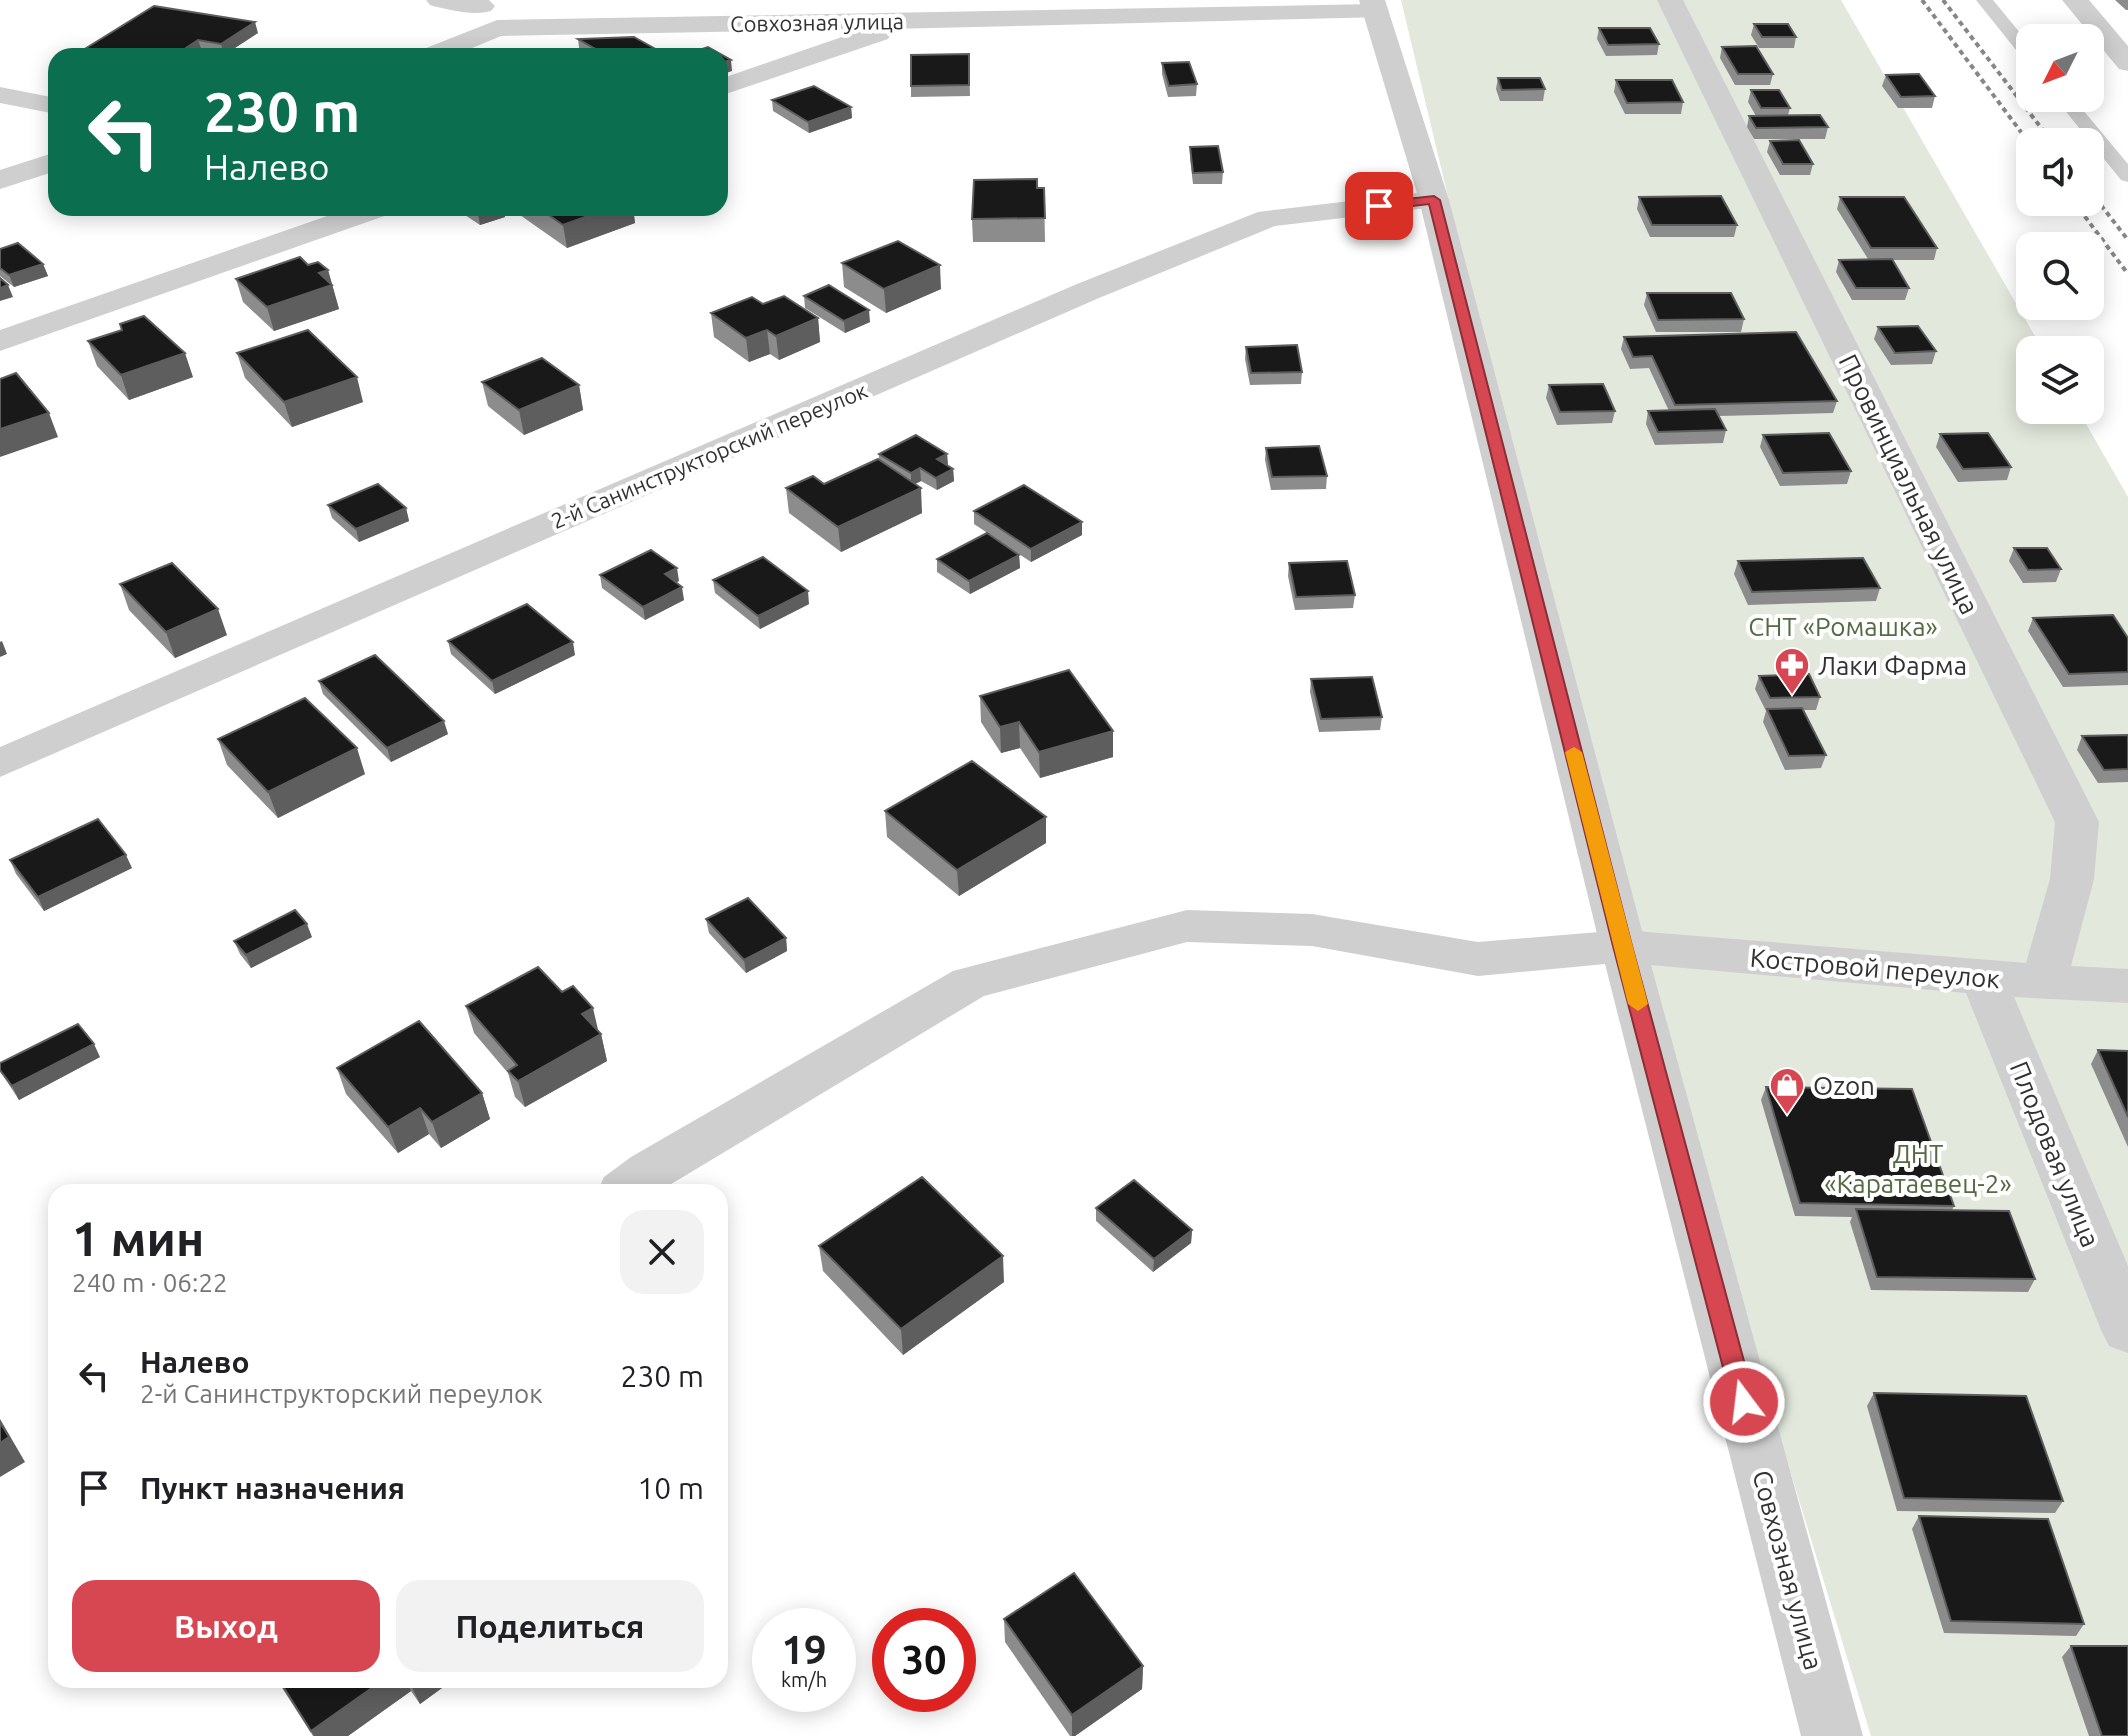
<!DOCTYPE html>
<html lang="ru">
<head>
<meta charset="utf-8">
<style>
  :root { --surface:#fff; --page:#f2f2f2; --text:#202124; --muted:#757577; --accent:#d64751 }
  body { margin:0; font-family:Ubuntu,sans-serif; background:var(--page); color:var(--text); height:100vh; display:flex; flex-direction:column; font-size:30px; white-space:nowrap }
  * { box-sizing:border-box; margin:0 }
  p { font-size:26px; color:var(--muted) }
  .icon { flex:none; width:44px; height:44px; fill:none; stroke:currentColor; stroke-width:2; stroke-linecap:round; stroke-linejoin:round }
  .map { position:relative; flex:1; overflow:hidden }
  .details { position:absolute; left:48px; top:1184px; width:680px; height:504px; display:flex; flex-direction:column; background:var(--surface); border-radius:24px; box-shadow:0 4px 20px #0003 }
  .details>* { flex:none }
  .guide { position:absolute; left:48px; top:48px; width:680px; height:168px; border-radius:24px; box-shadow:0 4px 20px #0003; background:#0b6e4f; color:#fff; overflow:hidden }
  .needle { width:52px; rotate:228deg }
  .buttons { position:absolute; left:2016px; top:24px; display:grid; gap:16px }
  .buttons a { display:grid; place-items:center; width:88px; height:88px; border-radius:16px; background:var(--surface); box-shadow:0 4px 20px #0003; font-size:40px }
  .speed { position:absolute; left:752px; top:1608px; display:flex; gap:16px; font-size:40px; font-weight:700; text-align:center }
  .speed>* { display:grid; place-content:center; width:104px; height:104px; border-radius:50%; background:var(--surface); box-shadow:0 4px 20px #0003; line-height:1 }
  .speed small { font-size:20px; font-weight:400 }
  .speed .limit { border:12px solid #d22; background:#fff; color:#111 }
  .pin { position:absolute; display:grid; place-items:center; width:68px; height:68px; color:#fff; margin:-34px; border-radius:16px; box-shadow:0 4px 12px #0006 }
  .me { position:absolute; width:88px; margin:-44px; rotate:345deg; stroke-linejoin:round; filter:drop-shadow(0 0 6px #0008) }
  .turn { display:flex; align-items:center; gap:28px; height:168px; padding:0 24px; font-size:36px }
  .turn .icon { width:104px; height:104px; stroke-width:2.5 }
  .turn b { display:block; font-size:56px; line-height:68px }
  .round { display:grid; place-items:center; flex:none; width:84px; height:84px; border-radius:24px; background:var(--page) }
  .headline { display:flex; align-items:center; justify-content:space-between; height:136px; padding:0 24px }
  h1 { font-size:48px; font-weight:700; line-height:60px }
  .action { display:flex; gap:16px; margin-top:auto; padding:16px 24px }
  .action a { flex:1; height:92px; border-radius:24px; background:var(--accent); color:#fff; font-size:32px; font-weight:700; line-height:92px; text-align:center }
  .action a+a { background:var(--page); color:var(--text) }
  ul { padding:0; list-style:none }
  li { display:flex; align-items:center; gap:24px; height:112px; padding:0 24px }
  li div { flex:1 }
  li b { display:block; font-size:30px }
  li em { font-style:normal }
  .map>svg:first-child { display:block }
  .green { fill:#e2e8dc }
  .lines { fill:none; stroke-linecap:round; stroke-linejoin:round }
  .service { fill:#cfcfcf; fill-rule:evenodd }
  .minor { fill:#cfcfcf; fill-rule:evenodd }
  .tertiary { fill:#cfcfcf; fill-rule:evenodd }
  .rail { stroke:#878787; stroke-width:4; stroke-dasharray:5 4; stroke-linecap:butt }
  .wall { fill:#8c8c8c }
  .shaded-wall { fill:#5e5e5e }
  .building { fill:#191919; stroke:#5e5e5e; stroke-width:2 }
  .route { fill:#d64751; stroke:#8b2e35; stroke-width:2 }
  .slow { fill:#f59e0b }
  .labels { text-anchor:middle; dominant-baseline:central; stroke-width:8; stroke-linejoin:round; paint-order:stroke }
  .far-street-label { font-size:22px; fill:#323232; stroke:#fff }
  .street-label { font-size:26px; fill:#323232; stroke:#fff }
  .park-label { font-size:26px; fill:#556b43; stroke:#fff }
  .poi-label { font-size:26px; fill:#323232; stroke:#fff; text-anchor:start }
</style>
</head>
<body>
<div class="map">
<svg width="2128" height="1736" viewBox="0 0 2128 1736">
  <rect width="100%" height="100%" fill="#fff"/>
  <path class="green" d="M1401,0H1841L2043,350H2030V410H2078L2128,497V1736H1871L1616,900Z"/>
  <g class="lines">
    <path class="service" d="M1976,0H1993L2030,45V61L2024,60Z
      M2055,98H2073L2128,164V182L2121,180Z"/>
    <path class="minor" d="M426,0H489L495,6L491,11C473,16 448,10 430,5Z
      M1657,0H1683L2099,822L2094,879L2071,966L2128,969V1003L2014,997L2128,1266V1353L2109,1346L2101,1330L1966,993L1651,965L1863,1736H1801L1605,964L1478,976L1312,946L1187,942L984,996L658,1192H597L604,1177L631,1157L953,971L1187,910L1312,914L1478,942L1623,930L2026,963L2050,879L2055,822Z
      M2062,0H2089L2128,46V71L2119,69Z
      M1376,4L1385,7L1389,12L1385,17L889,29L892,33L888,39L720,96V79L865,29L501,36L453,56H417L421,50L497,20Z
      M0,87L56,98V114L0,103Z
      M56,152V171L0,189V170Z
      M1434,191L1444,194L1449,200L1444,206L1275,226L1099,298L0,777V747L1077,284L1258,212Z
      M350,208H394L390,214L0,351V330Z"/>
    <path class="tertiary" d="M1359,0H1385L1449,200L1646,946L1639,958L1623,962L1607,958L1600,946L1419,200Z"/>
    <path class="rail" d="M1922,0L2030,144
      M1943,0L2052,142
      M2090,191L2128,240
      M2074,202L2128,274"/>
  </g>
  <path class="wall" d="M2115,0H2128V10H2126Z
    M1754,24L1796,37L1794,48H1759L1751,35Z
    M1599,28L1659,44L1657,55L1606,56L1597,39Z
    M258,33L224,55L202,51L194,56H76L75,55Z
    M578,39L668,56H580Z
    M1722,47L1773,74L1770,85H1735L1720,58Z
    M969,54L970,96L911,97V86Z
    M1162,63L1197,84L1196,96L1168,97L1162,74Z
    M1886,75L1935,96L1932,108H1898L1882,86Z
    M1498,78L1545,89L1543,101H1500L1496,89Z
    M1616,80L1683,102L1681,114H1625L1614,92Z
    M1751,90L1790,108L1788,115L1828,127L1825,139H1754L1747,127L1749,116H1756L1748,102Z
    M772,100L851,107L852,118L809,133L773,111Z
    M1770,141L1813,164L1810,175H1780L1767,152Z
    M1190,147L1223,172L1222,184H1193L1190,158Z
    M1037,188H1044L1045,242H973L972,219Z
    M1639,197L1737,225L1734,237H1650L1637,209Z
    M1840,197L1937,248L1934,260H1892L1909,288L1905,300H1852L1836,272L1839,260L1868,259L1837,209Z
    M458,208H504L505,217L480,225L459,211Z
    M519,208H633L635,223L567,248L520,215Z
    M0,249L43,264L48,276L14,287L0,276Z
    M842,263L941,289L886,313L844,287Z
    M308,265L328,270L339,309L274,331L243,302L236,279Z
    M1647,293L1744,319L1741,332H1656L1644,305Z
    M804,296L870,322L845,333L805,308Z
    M763,304L818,318L820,342L779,360L770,354L749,362L714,337L711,313Z
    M1878,327L1936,351L1932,364L1891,365L1874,339Z
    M122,330L193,377L129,400L97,366L88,341Z
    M1624,337L1837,401L1833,413L1719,416L1726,430L1723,443L1655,445L1646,424L1648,411H1669L1649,368L1630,369L1621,349Z
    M1246,347L1302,372L1301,384L1250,385L1245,359Z
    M237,353L363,402L292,427L245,378Z
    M482,382L579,385L583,410L524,435L488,406Z
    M1549,385L1615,411L1612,423L1557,425L1546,398Z
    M1940,434L2011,467L2007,480L1958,482L1936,447Z
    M1763,435L1851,471L1847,484L1780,486L1760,447Z
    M1266,448L1327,476L1326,489L1271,490L1265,460Z
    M879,454H947L948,466L953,469L954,481L937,490L921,481L915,484L922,513L841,552L789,513L786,488L824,484L879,459Z
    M328,505L406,508L409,521L359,542L332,518Z
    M974,511L1082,522V535L1031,562L974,524Z
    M2014,548L2061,569L2056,582L2023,583L2009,561Z
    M1019,555L1020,568L970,594L937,572V559Z
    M1738,561L1880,588L1876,601L1748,605L1734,574Z
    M1289,563L1355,595L1353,608L1295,610L1288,576Z
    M600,575L679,581L676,582L684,600L645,620L602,588Z
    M713,580L809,604L760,629L715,593Z
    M120,584L227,635L175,658L129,610Z
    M2033,618L2128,638V685L2063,687L2028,631Z
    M448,641L575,655L495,694L451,654Z
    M1759,676L1820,697L1816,710H1804L1826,755L1821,768L1785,770L1763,722L1766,711L1755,689Z
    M1311,679L1382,717L1380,730L1319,732L1310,692Z
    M319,681L448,734L391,762L323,694Z
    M980,696L1113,731V757L1040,778L1020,748L1001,753L981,722Z
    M2128,735V782L2098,783L2077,750L2082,736Z
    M218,739L365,774L278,818L227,765Z
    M885,811L1046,843L959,896L887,837Z
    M10,860L132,868L44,911L16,874Z
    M706,919L786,938L787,951L746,973L709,933Z
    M312,937L251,968L240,954L234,941Z
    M562,992L601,1034L607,1061L525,1107L515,1097L508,1073L474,1033L466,1006Z
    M2098,1050L2128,1051V1147L2091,1064Z
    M100,1057L19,1100L0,1071V1063Z
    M337,1068L482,1093L490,1119L441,1148L429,1134L398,1153L346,1094Z
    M1766,1087L1954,1206L1952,1210L2035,1279L2028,1292L1871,1290L1850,1222L1852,1217L1795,1216L1761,1100Z
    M1096,1208L1192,1230L1191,1243L1153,1272L1096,1221Z
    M819,1246L1004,1282L903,1355L823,1271Z
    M1874,1393L2063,1501L2055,1513L1897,1511L1867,1406Z
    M1919,1516L2084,1624L2076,1636L1944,1633L1912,1529Z
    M1004,1619L1143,1666L1142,1689L1075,1736H1070L1005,1642Z
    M2071,1646L2128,1736H2089L2062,1657Z
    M277,1680H453L420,1704L411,1691L348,1736H313Z"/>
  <path class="shaded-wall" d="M255,22L258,33L224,55L221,44Z
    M198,40L202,51L194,56H174Z
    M731,60L732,71L720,75V63Z
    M851,107L852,118L809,133L808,122Z
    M494,208H504L505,217L480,225L478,214Z
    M610,208H633L635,223L567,248L563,225Z
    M43,264L48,276L14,287L9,275Z
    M940,265L941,289L886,313L884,289Z
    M328,270L339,309L274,331L267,307L319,273Z
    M8,285L13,297L0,301V288Z
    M869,310L870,322L845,333L844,321Z
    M818,318L820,342L779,360L776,336Z
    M767,330L770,354L749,362L746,338Z
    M185,353L193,377L129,400L121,375Z
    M357,377L363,402L292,427L284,402Z
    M579,385L583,410L524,435L519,410Z
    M49,413L58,437L0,457V429Z
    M947,454L948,467L937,459Z
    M920,468L921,481L911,486V473Z
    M953,469L954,481L937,490L936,478Z
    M921,488L922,513L841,552L838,527Z
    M406,508L409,521L359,542L356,529Z
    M1082,522V535L1031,562V549Z
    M1019,555L1020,568L970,594L969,581Z
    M677,568L679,581L667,587L665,574Z
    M682,587L684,600L645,620L643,607Z
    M808,591L809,604L760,629L758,616Z
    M218,609L227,635L175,658L166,632Z
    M2,641L7,654L0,657V642Z
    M573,642L575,655L495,694L492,681Z
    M444,721L448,734L391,762L387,748Z
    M1019,722L1020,748L1001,753L1000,727Z
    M1113,731V757L1040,778L1039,752Z
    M357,748L365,774L278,818L268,792Z
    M1046,817V843L959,896L957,870Z
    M126,855L132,868L44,911L38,897Z
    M307,924L312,937L251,968L246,955Z
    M786,938L787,951L746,973L744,960Z
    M593,1008L599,1034L582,1014Z
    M601,1034L607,1061L525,1107L518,1081Z
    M94,1044L100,1057L19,1100L12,1086Z
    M482,1093L490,1119L441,1148L432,1122Z
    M420,1108L429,1134L398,1153L388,1127Z
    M1192,1230L1191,1243L1153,1272L1154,1259Z
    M1003,1256L1004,1282L903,1355L901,1329Z
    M0,1419L25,1462L0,1477Z
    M1143,1666L1142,1689L1075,1736H1072V1715Z
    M383,1680H406L411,1691L348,1736H314L311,1731Z
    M411,1680H453L420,1704L409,1681Z"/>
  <path class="building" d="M154,6L255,22L221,44L198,40L174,56H83L75,55Z
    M1754,24H1788L1796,37H1762Z
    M1599,28H1650L1659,44L1608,45Z
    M634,37L668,56H608L578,39Z
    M1756,46L1773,74H1738L1722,47Z
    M708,47L731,60L720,63V56H681Z
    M524,52L530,56H508Z
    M969,54V85L911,86V55Z
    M1189,62L1197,84L1169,86L1162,63Z
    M1919,74L1935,96L1901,97L1886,75Z
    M1498,78H1540L1545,89L1502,90Z
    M1616,80H1672L1683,102L1627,103Z
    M814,86L851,107L808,122L772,100Z
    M1751,90H1779L1790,108H1761Z
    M1820,115L1828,127L1756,128L1749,116Z
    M1799,140L1813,164H1783L1770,141Z
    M1218,146L1223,172L1193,173L1190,147Z
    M1037,179V188H1044L1045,218L972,219L974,180Z
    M1721,196L1737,225H1652L1639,197Z
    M1840,197H1904L1937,248H1871Z
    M470,208H494L478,214Z
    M539,208H610L563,225Z
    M898,241L940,265L884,289L842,263Z
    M18,243L43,264L9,275L0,268V249Z
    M300,257L308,265L318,262L328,270L319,273L332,285L267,307L236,279Z
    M1892,259L1909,288H1856L1839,260Z
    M0,278L8,285L0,288Z
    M829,285L869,310L844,321L804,296Z
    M1647,293H1731L1744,319L1658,320Z
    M784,296L818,318L776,336L767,330L746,338L711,313L752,297L763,304Z
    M144,316L185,353L121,375L88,341L122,330L120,324Z
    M1918,326L1936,351L1895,353L1878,327Z
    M308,330L357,377L284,402L237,353Z
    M1796,332L1837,401L1675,405L1652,356L1633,357L1624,337Z
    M1297,345L1302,372L1251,373L1246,347Z
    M542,358L579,385L519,410L482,382Z
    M16,373L49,413L0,429V379Z
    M1603,384L1615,411L1560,412L1549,385Z
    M1715,409L1726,430L1658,432L1648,411Z
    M1829,433L1851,471L1783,473L1763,435Z
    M1988,433L2011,467L1963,469L1940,434Z
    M916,435L947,454L937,459L953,469L936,478L920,468L911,473L879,454Z
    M1319,446L1327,476L1272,477L1266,448Z
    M878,459L921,488L838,527L786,488L813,476L824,484Z
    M378,484L406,508L356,529L328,505Z
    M1024,485L1082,522L1031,549L974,511Z
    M987,533L1019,555L969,581L937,559Z
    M2014,548H2047L2061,569L2028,570Z
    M651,550L677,568L665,574L682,587L643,607L600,575Z
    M763,557L808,591L758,616L713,580Z
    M1863,558L1880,588L1752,592L1738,561Z
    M1347,561L1355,595L1296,597L1289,563Z
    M172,563L218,609L166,632L120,584Z
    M527,604L573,642L492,681L448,641Z
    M2113,615L2128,638V672L2069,674L2033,618Z
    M375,655L444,721L387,748L319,681Z
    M1069,670L1113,731L1039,752L1019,722L1000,727L980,696Z
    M1809,674L1820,697L1770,698L1759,676Z
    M1372,677L1382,717L1321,719L1311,679Z
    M305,698L357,748L268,792L218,739Z
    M1802,708L1826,755L1789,756L1767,709Z
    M2128,735V769L2104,770L2082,736Z
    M972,761L1046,817L957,870L885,811Z
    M98,819L126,855L38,897L10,860Z
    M748,898L786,938L744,960L706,919Z
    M295,910L307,924L246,955L234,941Z
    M538,967L562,992L573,986L593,1008L582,1014L601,1034L518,1081L508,1071L517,1065L466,1006Z
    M419,1021L482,1093L432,1122L420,1108L388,1127L337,1068Z
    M78,1024L94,1044L12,1086L0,1070V1063Z
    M2098,1050L2128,1051V1117Z
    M1766,1087L1912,1089L1954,1206L1800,1203Z
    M922,1177L1003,1256L901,1329L819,1246Z
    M1134,1180L1192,1230L1154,1259L1096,1208Z
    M1856,1209L2009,1211L2035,1279L1877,1277Z
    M1874,1393L2026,1396L2063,1501L1904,1498Z
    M0,1422L9,1437L0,1443Z
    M1919,1516L2048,1519L2084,1624L1951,1621Z
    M1074,1573L1143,1666L1072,1715L1004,1619Z
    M2071,1646H2128V1736H2102Z
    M279,1680H383L311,1731Z"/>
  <path class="route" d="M1434,196L1440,200L1632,946L1755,1402L1752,1409L1744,1412L1735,1409L1732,1402L1613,946L1429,204L1379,210L1373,206L1379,202Z"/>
  <path class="slow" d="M1574,747L1582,752L1648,1004L1638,1011L1628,1004L1565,752Z"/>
  <defs>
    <g id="pharmacy-pin" transform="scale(1.8)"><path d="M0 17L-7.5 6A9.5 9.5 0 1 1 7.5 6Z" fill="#d64751" stroke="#fff"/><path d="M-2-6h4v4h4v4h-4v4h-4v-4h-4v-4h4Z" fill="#fff"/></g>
    <g id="shop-pin" transform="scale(1.8)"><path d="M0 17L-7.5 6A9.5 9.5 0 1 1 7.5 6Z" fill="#d64751" stroke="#fff"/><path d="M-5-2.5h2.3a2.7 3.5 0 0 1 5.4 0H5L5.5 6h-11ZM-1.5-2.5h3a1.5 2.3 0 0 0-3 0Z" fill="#fff"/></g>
  </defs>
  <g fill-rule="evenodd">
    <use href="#pharmacy-pin" x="1792" y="665"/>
    <use href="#shop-pin" x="1787" y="1085"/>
  </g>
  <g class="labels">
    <g class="far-street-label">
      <text transform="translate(817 22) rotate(-1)">Совхозная улица</text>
      <text transform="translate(709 455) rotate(-23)">2-й Санинструкторский переулок</text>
    </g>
    <g class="street-label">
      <text transform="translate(1909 484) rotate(64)">Провинциальная улица</text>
      <text transform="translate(1875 968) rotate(5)">Костровой переулок</text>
      <text transform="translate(2055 1154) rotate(68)">Плодовая улица</text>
      <text transform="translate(1788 1570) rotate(75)">Совхозная улица</text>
    </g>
    <g class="park-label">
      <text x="1843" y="626">СНТ «Ромашка»</text>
      <text x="1918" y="1153">ДНТ<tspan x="1918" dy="30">«Каратаевец-2»</tspan></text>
    </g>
    <g class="poi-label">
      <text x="1818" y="665">Лаки Фарма</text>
      <text x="1813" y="1085">Ozon</text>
    </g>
  </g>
</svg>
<div class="buttons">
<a><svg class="needle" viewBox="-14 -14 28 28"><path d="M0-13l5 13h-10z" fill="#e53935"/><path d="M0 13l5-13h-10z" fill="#757577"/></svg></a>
<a><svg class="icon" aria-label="sound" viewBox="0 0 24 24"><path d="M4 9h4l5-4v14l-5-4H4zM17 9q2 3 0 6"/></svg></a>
<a><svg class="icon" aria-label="search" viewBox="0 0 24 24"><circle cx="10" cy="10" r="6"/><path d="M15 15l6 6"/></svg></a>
<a><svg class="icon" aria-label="layers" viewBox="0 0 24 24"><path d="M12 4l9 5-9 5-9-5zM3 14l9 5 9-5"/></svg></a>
</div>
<div class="speed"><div>19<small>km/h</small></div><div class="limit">30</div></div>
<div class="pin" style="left:1379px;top:206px;background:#d93025"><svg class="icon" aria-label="arrive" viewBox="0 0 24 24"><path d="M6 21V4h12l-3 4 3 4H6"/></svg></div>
<svg class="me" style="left:1744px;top:1402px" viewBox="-20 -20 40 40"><circle r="17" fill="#d64751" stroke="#fff" stroke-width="3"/><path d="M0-11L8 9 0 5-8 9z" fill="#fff"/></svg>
<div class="guide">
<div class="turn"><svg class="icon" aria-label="left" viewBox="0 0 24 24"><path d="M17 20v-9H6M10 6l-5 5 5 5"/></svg><div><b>230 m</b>Налево</div></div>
</div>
<section class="details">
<div class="headline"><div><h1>1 мин</h1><p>240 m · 06:22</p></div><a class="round"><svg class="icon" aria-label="close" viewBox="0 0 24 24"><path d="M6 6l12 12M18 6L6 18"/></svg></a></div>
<ul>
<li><svg class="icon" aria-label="left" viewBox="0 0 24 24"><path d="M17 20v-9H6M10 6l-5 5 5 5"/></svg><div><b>Налево</b><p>2-й Санинструкторский переулок</p></div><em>230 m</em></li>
<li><svg class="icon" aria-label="arrive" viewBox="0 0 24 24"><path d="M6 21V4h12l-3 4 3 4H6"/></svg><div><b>Пункт назначения</b></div><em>10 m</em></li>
</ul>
<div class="action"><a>Выход</a><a>Поделиться</a></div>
</section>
</div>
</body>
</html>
